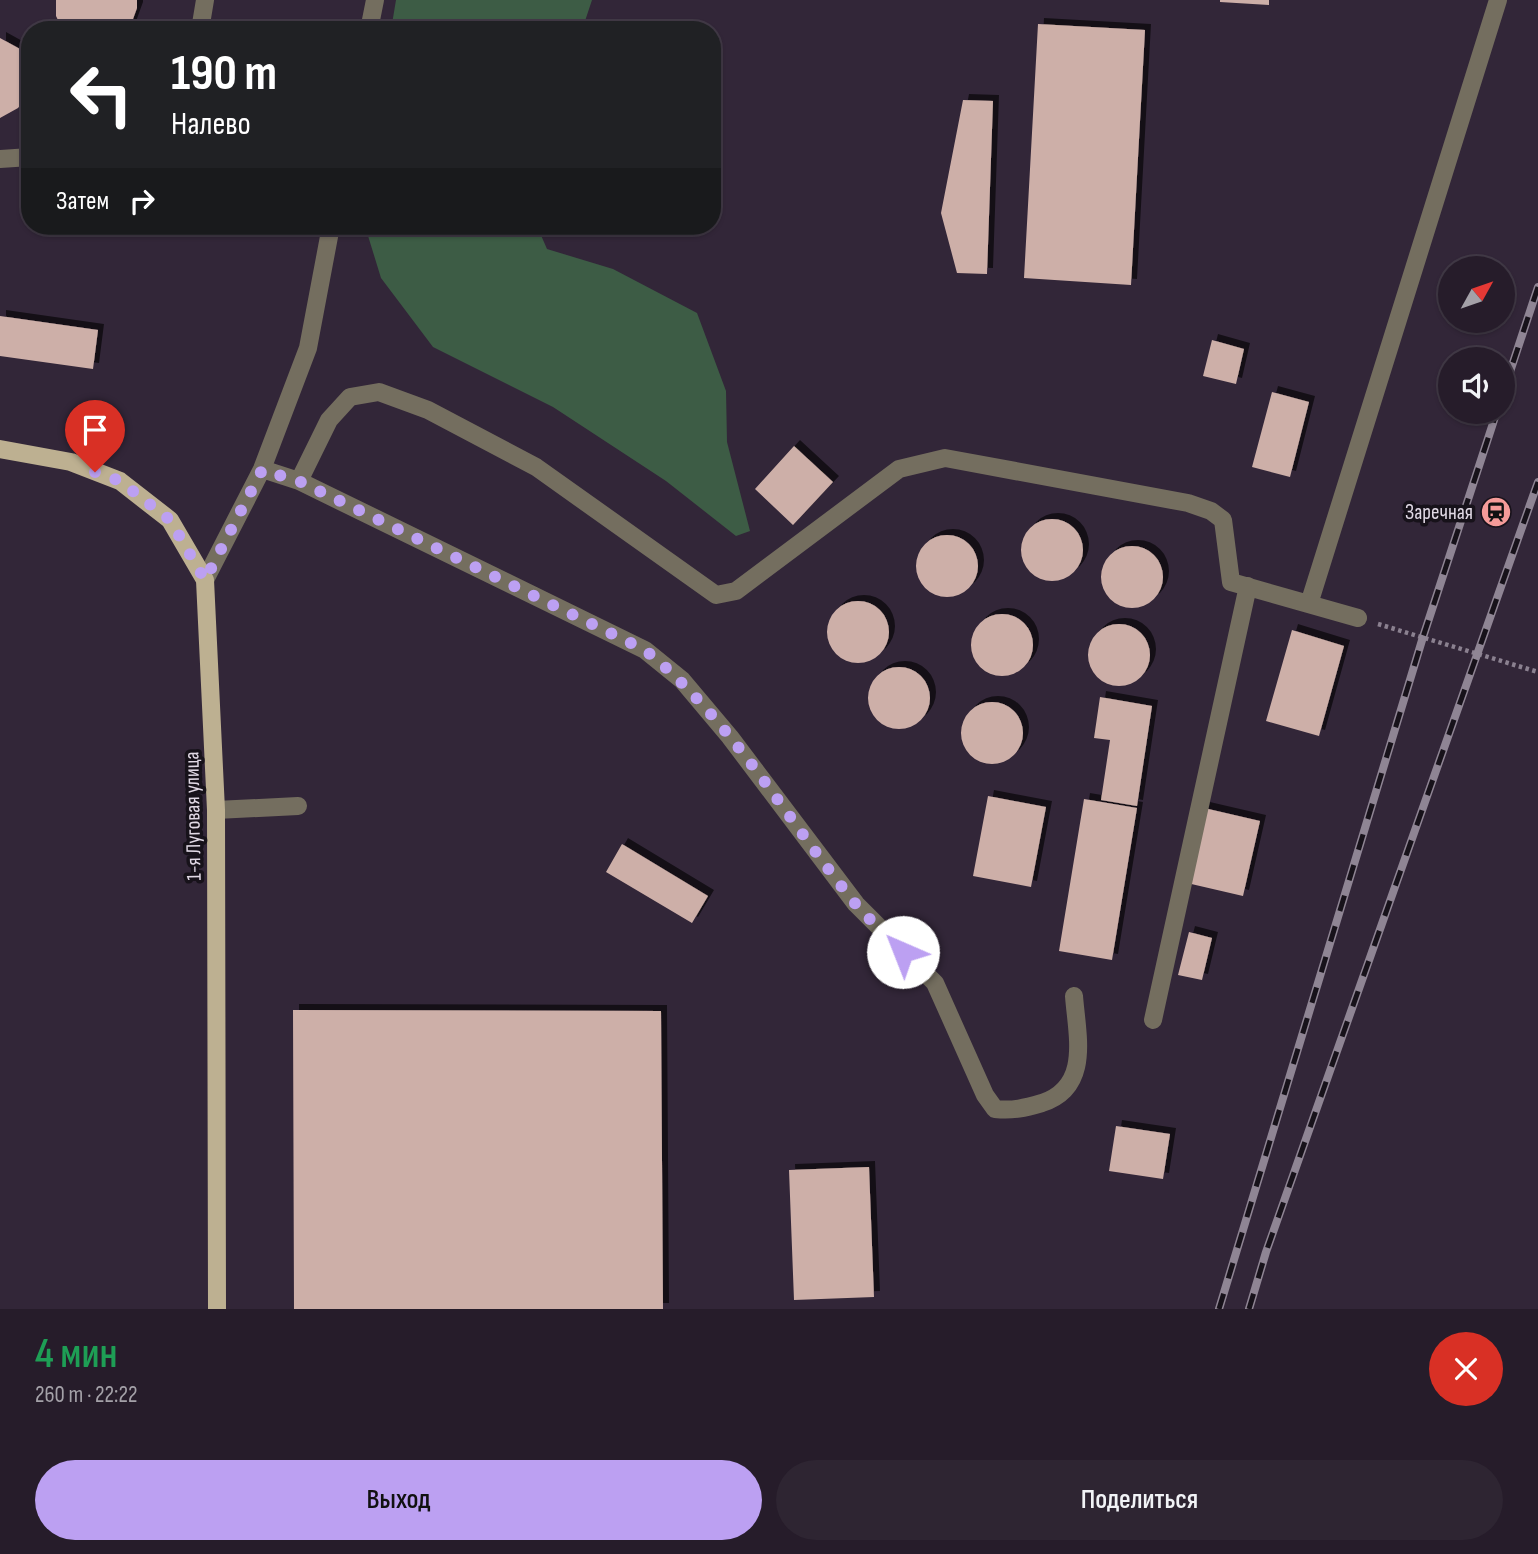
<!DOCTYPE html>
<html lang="ru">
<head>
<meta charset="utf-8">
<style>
  :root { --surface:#261c2a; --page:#2e2532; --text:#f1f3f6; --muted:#a4a1a8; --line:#423a47; --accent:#bca0f2 }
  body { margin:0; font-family:"Sofia Sans Condensed",sans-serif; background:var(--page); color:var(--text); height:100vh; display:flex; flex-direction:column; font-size:26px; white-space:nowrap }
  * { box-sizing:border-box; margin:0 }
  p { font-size:23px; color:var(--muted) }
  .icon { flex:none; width:38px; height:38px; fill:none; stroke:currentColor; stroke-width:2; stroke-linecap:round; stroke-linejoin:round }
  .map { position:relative; height:1309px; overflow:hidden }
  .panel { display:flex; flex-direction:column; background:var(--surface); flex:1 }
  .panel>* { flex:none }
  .guide { position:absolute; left:21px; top:21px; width:700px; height:214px; border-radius:28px; box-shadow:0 2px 5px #0004,0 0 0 2px var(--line); background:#202124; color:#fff; overflow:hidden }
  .needle { width:46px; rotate:50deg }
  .controls { position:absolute; left:1438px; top:256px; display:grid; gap:14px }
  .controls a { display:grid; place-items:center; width:77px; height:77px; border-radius:50%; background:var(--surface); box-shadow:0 2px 5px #0004,0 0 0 2px var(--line); font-size:35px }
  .pin { position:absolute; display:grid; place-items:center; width:60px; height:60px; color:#fff; margin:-72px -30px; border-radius:50% 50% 50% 0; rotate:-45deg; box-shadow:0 0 7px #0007 }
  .pin .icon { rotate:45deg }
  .me { position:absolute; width:77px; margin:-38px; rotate:316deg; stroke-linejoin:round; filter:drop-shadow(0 0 5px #0008) }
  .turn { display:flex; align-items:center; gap:24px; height:147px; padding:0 35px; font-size:32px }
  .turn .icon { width:91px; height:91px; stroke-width:2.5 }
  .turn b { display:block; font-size:49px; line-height:60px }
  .then { display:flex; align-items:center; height:66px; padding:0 35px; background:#0003; gap:14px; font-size:26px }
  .round { display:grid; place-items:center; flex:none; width:74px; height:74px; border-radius:37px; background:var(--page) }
  .head { display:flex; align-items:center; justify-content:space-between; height:119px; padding:0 35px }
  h1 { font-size:42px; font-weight:600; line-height:52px; color:#1e9e55 }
  .primary-button { display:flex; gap:14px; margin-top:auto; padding:14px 35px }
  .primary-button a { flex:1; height:80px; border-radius:42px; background:var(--accent); color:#111; font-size:28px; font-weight:600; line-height:80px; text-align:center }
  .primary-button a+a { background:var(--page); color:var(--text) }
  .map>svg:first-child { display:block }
  .forest { fill:#3d5c45 }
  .building { fill:#cdafa8; filter:url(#shadow) }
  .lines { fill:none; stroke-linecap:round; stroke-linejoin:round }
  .path { stroke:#8b8190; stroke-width:4.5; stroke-dasharray:3.5 3.5; stroke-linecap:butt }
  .minor { stroke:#746e5f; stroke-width:18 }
  .major { stroke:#bdb091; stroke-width:18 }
  .rail-casing { stroke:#8f8594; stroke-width:8 }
  .rail { stroke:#17121a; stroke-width:5; stroke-dasharray:16; stroke-linecap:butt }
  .route { stroke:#bca0f2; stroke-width:12; stroke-dasharray:0 21.6 }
  .labels { text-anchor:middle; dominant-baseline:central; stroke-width:7; stroke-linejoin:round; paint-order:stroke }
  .poi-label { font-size:21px; fill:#e1d9e5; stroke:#17121a; text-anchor:end }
  .street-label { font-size:21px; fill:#e1d9e5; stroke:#17121a }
</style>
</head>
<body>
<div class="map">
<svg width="1538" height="1309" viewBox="0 0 1538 1309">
  <defs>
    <filter id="shadow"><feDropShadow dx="6" dy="-6" stdDeviation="0" flood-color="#0009"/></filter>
  </defs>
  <rect width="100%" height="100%" fill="#322638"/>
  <path class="forest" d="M396,0H592L582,30H391Z
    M365,226H537L547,249L613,269L697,313L726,391L727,442L750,531L736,536L666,481L553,407L433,347L381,278Z"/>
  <path class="building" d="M56,0H137V8L129,30H63L56,16Z
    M1220,0H1269V5L1220,2Z
    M1038,24L1145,30L1131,285L1024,278Z
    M0,38L20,49L30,68L26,98L18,108L0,118Z
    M963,100L993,101L987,274L957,273L941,213Z
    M0,316L98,330L93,369L0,356Z
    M1212,340L1244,349L1236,384L1203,376Z
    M1272,392L1309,402L1290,477L1252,467Z
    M794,446L833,482L793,525L755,489Z
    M1021 550a31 31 0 1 1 62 0a31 31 0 1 1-62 0Z
    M916 566a31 31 0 1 1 62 0a31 31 0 1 1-62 0Z
    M1101 577a31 31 0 1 1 62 0a31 31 0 1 1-62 0Z
    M827 632a31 31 0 1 1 62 0a31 31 0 1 1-62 0Z
    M971 645a31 31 0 1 1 62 0a31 31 0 1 1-62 0Z
    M1088 655a31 31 0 1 1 62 0a31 31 0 1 1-62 0Z
    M1292,630L1344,646L1319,736L1266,721Z
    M868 698a31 31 0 1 1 62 0a31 31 0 1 1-62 0Z
    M1100,697L1152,706L1137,806L1101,800L1110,740L1094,738Z
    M961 733a31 31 0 1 1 62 0a31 31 0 1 1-62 0Z
    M988,796L1046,807L1031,887L973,876Z
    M1084,799L1137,808L1112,960L1059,951Z
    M1204,808L1260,821L1243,896L1187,883Z
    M622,844L708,896L692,923L606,872Z
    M1189,932L1212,938L1202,980L1178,975Z
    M293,1010L661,1011L663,1309H294Z
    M1116,1126L1170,1134L1163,1179L1109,1171Z
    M869,1167L874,1297L794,1300L789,1170Z"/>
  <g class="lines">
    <path class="path" d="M1378,624L1538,672"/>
    <path class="minor" d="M200,30L205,0
      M369,30L375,0
      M0,159L30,157
      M262,469L299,481L645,650L682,680L730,737L856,904L935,983L985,1095L995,1109C1013,1111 1025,1108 1042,1103C1091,1087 1077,1036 1074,996
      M299,481L329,420L350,397L379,392L428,410L536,467L716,595L736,591L899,469L945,458L1188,503L1211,511L1223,520L1231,582L1358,618
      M205,580L262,469L308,348L331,226
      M1309,604L1498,0
      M216,810L298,806
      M1153,1020L1248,586"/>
    <path class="major" d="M0,449L71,462L120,481L170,520L205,580L216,810L217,1309"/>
    <g class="rail-casing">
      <path id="rail" d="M1503,393L1538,287
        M1219,1309L1423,637L1497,411
        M1249,1309L1266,1252L1538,482"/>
    </g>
    <use href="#rail" class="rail"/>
  </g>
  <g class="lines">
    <path class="route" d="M95,472L120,481L170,520L205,580L262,470L299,481L645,650C731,719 785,817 854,902C869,920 887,935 903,952"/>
  </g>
  <defs>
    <g id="station-disc" transform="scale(1.575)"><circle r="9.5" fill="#f59b99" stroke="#17121a"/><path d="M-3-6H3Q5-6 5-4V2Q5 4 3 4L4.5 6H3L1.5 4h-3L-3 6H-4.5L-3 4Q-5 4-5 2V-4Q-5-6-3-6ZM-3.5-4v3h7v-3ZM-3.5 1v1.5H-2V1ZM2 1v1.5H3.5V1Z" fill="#111"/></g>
  </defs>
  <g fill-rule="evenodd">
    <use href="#station-disc" x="1496" y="512"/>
  </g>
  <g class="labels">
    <g class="poi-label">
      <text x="1473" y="512">Заречная</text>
    </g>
    <g class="street-label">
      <text transform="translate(193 816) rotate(-91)">1-я Луговая улица</text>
    </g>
  </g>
</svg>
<div class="controls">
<a><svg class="needle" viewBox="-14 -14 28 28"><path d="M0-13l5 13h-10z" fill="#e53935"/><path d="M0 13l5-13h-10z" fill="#a4a1a8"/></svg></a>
<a><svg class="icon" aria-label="sound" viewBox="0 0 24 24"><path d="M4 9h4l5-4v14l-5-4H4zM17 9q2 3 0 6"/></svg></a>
</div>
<div class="pin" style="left:95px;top:472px;background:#d93025"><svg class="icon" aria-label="arrive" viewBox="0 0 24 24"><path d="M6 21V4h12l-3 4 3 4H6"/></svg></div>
<svg class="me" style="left:903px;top:952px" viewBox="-20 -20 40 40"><circle r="19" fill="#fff"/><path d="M0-13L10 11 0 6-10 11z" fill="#bca0f2"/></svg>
<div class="guide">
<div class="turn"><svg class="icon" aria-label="left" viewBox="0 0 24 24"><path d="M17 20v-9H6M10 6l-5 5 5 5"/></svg><div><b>190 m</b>Налево</div></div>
<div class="then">Затем<svg class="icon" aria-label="right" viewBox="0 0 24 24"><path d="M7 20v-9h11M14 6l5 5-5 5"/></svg></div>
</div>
</div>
<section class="panel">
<div class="head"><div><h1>4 мин</h1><p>260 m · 22:22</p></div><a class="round" style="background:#d93025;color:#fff"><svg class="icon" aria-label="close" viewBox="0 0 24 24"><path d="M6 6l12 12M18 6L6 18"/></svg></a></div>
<div class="primary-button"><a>Выход</a><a>Поделиться</a></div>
</section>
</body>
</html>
